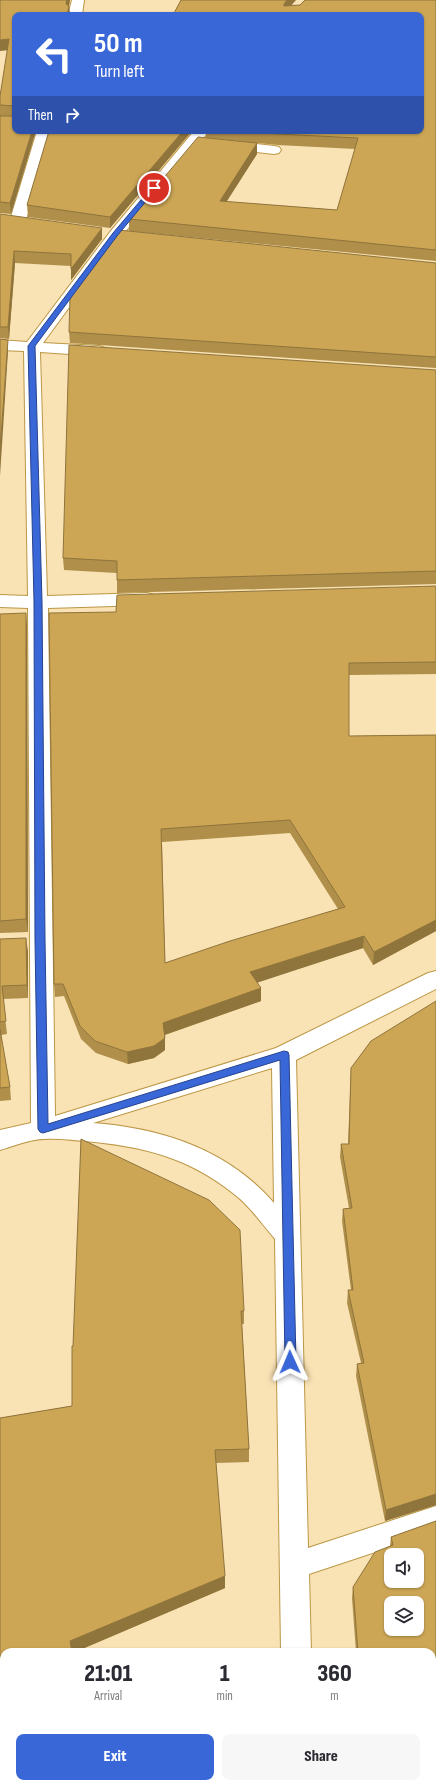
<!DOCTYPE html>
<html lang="en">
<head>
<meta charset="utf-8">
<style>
  :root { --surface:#fff; --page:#f7f7f7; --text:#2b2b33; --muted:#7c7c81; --accent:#3a67d7 }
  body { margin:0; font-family:"Sofia Sans Condensed",sans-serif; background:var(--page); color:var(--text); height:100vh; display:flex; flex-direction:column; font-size:15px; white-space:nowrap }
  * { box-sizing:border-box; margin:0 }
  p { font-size:13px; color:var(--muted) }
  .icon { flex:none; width:22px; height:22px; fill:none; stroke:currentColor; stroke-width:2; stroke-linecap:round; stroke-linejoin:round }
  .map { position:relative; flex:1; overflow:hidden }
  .details { position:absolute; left:0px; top:1648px; width:436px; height:140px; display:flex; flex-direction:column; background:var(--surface); border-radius:12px 12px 0 0; box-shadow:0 1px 3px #0004 }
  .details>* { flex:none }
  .hud { position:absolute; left:12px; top:12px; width:412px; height:122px; border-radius:8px; box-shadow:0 1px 3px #0004; background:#3a67d7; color:#fff; overflow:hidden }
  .controls { position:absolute; left:384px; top:1548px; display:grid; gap:8px }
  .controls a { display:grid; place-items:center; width:40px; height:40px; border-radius:8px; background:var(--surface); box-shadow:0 1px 3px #0004; font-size:20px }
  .pin { position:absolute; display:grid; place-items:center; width:34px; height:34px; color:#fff; margin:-17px; border:2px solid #fff; border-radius:50%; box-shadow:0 1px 4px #0007 }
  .me { position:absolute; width:44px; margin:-22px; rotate:359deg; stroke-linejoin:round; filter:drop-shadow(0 0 3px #0008) }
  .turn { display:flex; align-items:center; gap:14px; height:84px; padding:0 16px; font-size:18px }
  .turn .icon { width:52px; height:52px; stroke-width:2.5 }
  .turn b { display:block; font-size:28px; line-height:34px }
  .then { display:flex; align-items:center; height:38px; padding:0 16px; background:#0003; gap:8px; font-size:15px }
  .eta { display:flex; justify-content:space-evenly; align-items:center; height:68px; text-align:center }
  .eta b { font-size:24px; font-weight:800; line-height:28px }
  .cta { display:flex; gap:8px; margin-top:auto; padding:8px 16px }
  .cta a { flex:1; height:46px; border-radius:8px; background:var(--accent); color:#fff; font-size:16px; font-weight:800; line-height:46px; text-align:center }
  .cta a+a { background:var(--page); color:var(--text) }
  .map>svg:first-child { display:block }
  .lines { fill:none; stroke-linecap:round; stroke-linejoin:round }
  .minor-casing { stroke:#bc9745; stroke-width:2 }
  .minor { fill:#fff; fill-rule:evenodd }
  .wall { fill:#af8f49; fill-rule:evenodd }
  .shaded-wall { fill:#8f743c }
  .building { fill:#cca655; stroke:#8f743c; fill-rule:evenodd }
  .route { fill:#3a67d7; stroke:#26438c }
</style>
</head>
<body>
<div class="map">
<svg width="436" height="1788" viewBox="0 0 436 1788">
  <rect width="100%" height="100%" fill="#f9e2b4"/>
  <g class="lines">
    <g class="minor-casing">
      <path id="minor" d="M72,0H84L82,15H68Z
        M37,131H51L26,220L23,223L18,225L13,223L10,220Z
        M194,131H209L120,238L43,343L99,346L105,348L107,351L105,354L99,356L40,352L47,596L147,593L154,595L157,599L154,603L147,605L48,608L55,1116L276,1048L428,973L436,971V989L296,1060L308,1548L436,1506V1532L309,1574L311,1652H281L275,1239C262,1224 250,1206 234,1194C188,1157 142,1146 84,1141C71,1140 57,1138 44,1139C30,1139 14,1146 0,1150V1130L31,1123L28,608L0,607V595L28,596L24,351L0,350V340L27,342L110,232ZM272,1068L274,1203C228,1150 162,1128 93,1123Z
        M227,141L274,146L279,147L281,150L279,153L274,154L222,148L220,145L222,142Z
        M283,1784H315V1788H283Z"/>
    </g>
    <use href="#minor" class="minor"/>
  </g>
  <path class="wall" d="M0,0H70L69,6L70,15H15V131L11,214L0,213V96L8,50Z
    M436,0V261L129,231V219L239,141L206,138V131H421L291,6ZM257,143L278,145L355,149L337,210L226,202L257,154Z
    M49,131H192L110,228L28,217L27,205Z
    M0,214L102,239L71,280V266L15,263L9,339L0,338Z
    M436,263V368L70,343L69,332Z
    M436,370V584L117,593V573L64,570L63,558Z
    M436,586V674L349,675V736L436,735V931L373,965L363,948L257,982L261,1001L165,1035V1050L154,1058L128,1064L96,1053L81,1039L64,996L55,997L54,984L116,612ZM290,833L338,909L165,963L162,842Z
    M0,614L27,626L28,932L0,933Z
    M0,939L28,951V998L3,999L7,1034L1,1035L10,1087L11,1100L0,1101Z
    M436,1001V1505L385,1521L356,1376L357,1364L361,1363L347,1303L348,1290H351L342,1221L343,1209L349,1208L340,1157L341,1144H348L351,1068Z
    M81,1139L244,1311V1324H242L249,1449V1462L216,1463L225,1588L75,1652H4V1741L0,1742V1418L72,1406Z
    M436,1521V1688H432V1652H356L352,1598L353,1587L390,1546L391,1537Z"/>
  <path class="shaded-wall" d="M67,0H70L67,15L66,4Z
    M287,0H296L284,14V4Z
    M69,6L70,15H67Z
    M9,39L10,50L0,51V40Z
    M32,131H36L11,214L10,203Z
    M183,131H192L110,228V217Z
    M257,143V154L220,212V201Z
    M102,228V239L71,280V269Z
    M14,251L15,263L9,339L8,327Z
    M8,340V352L0,476V449Z
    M26,613L27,626L28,932L26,919Z
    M436,920V931L373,965L374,952Z
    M364,936L363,948L250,985V972Z
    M26,938L28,951V998L27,985Z
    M261,988V1001L164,1035L163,1023Z
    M165,1038V1050L154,1058L128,1064L127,1052Z
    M436,1494V1505L385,1521L386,1510Z
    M225,1576V1588L75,1652H71L70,1641Z"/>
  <path class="building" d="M0,0H67L66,4L69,6L67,15H15V106L0,105V96L9,39L0,40Z
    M181,0H287L284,4V6L300,5L305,0H436V250L129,219L198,137L257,143L220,201L337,210L358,138L278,134L248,131H421V15H173Z
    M0,116H15V131H32L10,203L0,202Z
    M49,131H183L110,217L27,205Z
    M0,214L102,228L71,269V254L14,251L8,327H0Z
    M119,230L436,263V357L69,332L70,296Z
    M0,339L8,340L0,449Z
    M69,345L436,370V571L117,580V561L63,558Z
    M436,586V662L349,663V736L436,735V920L374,952L364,936L250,972L261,988L163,1023L165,1038L154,1046L127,1052L95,1041L80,1026L63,984H54L49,613L116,612L117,595ZM290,820L345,907L230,941L165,963L161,829Z
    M26,613V919L0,921V614Z
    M26,938L27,985L2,986L6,1021L0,1022V939Z
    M436,1001V1494L386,1510L357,1364L364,1363L348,1290H353L343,1209L352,1208L341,1144H349L351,1068L371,1041Z
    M0,1029L10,1087L0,1088Z
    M81,1139L209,1200L240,1230L244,1311H241L249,1449L215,1450L225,1576L70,1641L72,1652H4V1729L0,1730V1418L72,1406V1346H73Z
    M436,1521V1677H432V1652H358L353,1587L375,1552L393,1545L391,1537ZM391,1555H417V1581H391ZM391,1603H417V1629H391Z
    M156,1784H260V1788H155Z"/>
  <path class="route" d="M152,187L157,188L117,236L35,346L42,602L45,940L48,1124L284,1051L288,1052L289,1055L296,1362L294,1365L290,1366L286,1365L285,1362L280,1060L43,1133L40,1132L38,1129L35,940L34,602L28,346L113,233Z"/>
</svg>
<div class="controls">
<a><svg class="icon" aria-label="sound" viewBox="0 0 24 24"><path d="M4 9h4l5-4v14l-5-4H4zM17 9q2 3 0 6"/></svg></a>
<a><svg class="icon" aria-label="layers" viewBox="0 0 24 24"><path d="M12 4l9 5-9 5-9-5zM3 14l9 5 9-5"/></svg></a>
</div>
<div class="pin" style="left:154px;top:188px;background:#d93025"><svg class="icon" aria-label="arrive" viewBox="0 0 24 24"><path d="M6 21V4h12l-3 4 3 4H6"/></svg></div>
<svg class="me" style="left:290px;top:1362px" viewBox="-20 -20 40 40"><path d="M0-17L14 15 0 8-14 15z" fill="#3a67d7" stroke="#fff" stroke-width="4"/></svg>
<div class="hud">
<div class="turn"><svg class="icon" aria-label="left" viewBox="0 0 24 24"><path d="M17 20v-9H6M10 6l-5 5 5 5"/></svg><div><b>50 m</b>Turn left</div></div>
<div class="then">Then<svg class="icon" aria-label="right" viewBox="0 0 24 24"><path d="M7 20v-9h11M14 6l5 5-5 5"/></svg></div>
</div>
<section class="details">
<div class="eta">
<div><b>21:01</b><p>Arrival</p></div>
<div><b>1</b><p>min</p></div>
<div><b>360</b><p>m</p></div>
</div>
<div class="cta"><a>Exit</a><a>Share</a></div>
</section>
</div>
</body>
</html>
